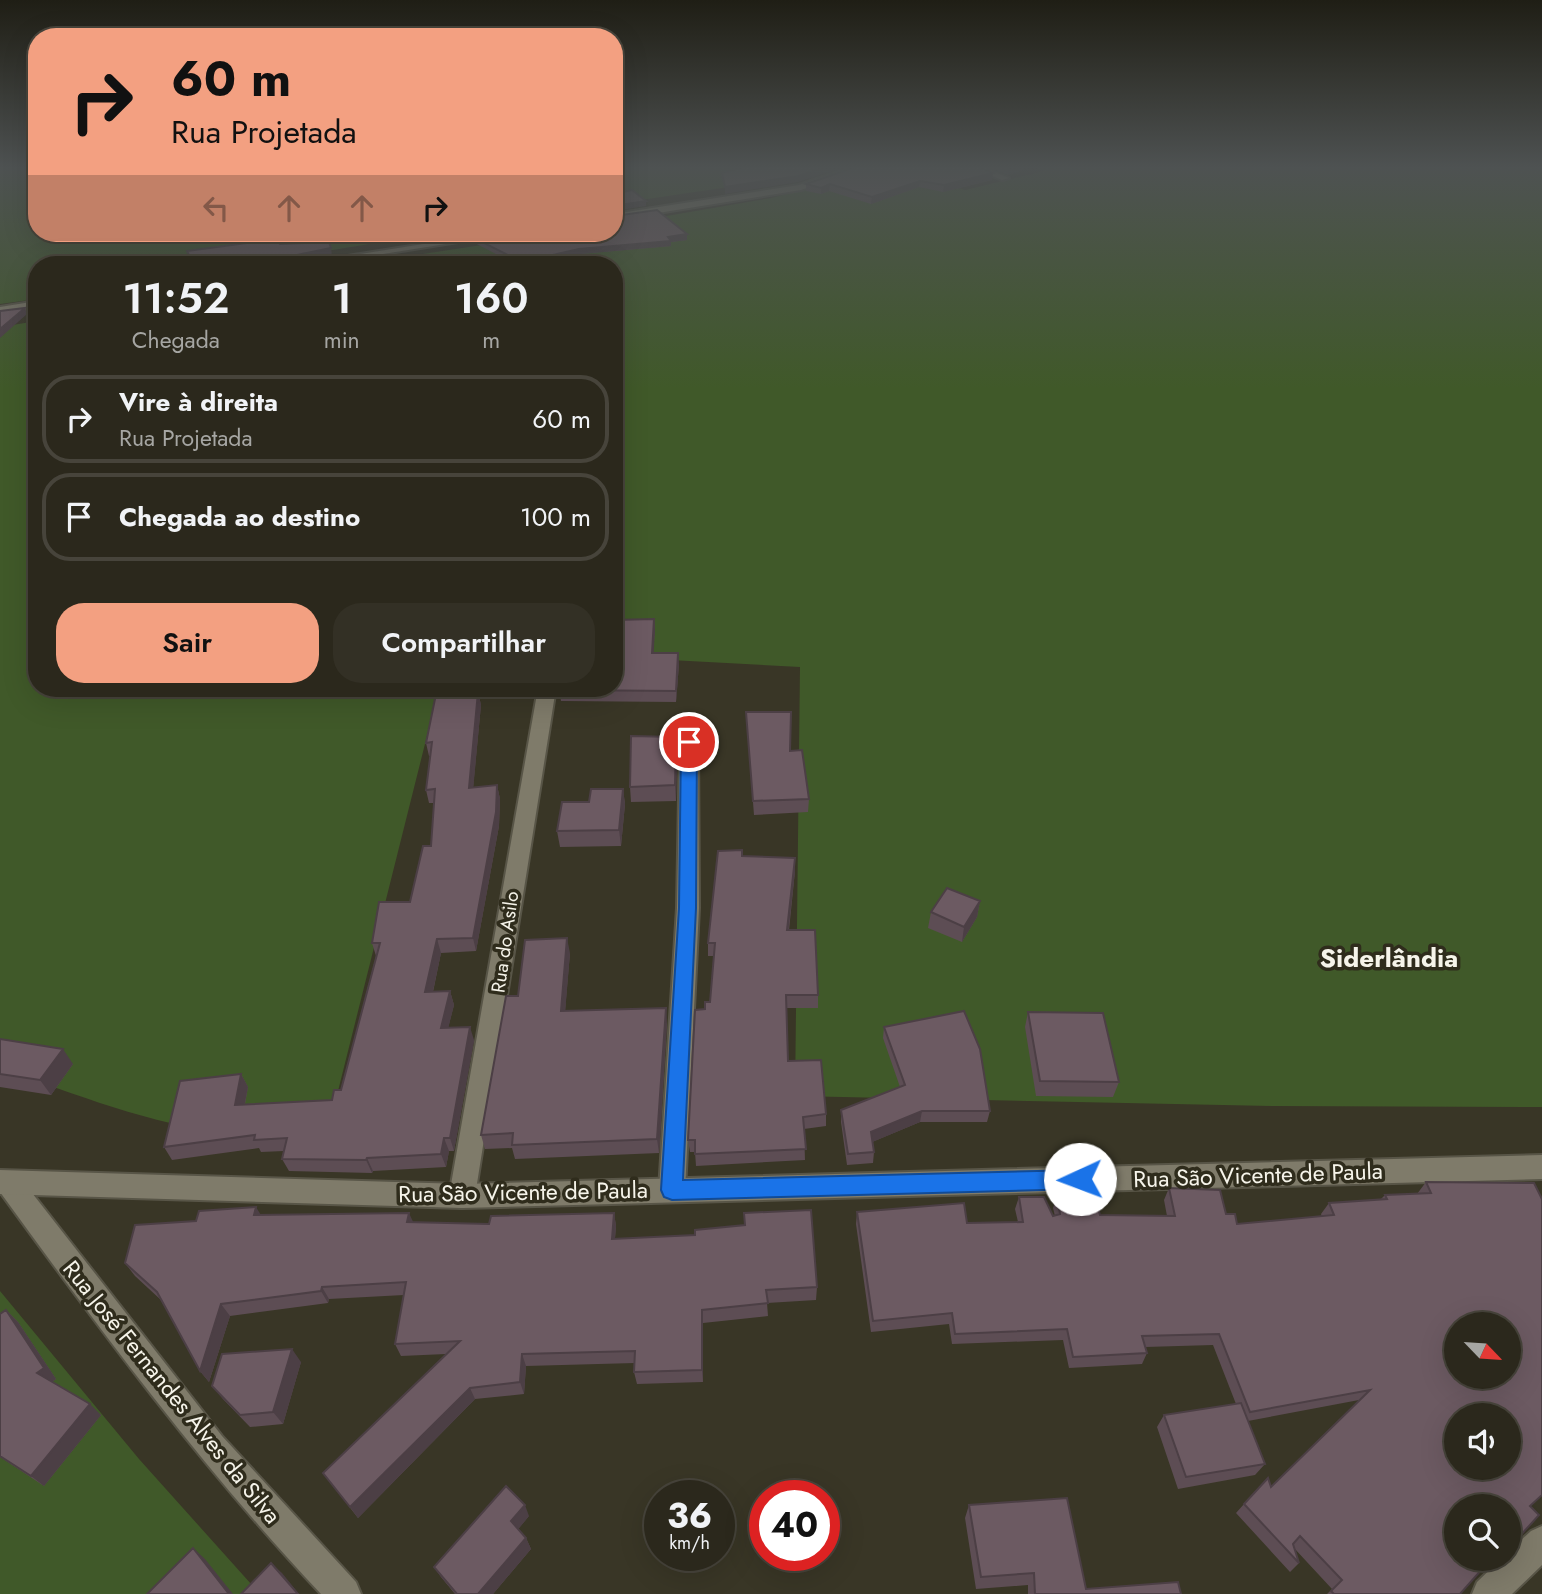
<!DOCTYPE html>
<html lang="pt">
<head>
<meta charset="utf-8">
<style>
  :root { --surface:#2b281c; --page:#333025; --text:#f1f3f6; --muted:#a6a6a3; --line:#47443b; --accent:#f3a081 }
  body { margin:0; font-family:Jost,sans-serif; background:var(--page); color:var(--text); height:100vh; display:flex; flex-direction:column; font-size:26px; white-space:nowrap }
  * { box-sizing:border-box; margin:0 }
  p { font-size:23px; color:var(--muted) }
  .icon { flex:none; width:38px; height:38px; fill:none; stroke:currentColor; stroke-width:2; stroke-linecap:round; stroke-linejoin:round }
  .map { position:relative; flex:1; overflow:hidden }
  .drawer { position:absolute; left:28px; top:256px; width:595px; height:441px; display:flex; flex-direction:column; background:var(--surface); border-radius:28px; box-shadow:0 7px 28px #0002,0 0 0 2px var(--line) }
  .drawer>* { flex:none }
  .top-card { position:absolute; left:28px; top:28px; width:595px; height:214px; border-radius:28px; box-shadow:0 7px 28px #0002,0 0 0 2px var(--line); background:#f3a081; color:#111; overflow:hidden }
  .needle { width:46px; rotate:115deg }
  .buttons { position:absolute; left:1444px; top:1312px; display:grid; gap:14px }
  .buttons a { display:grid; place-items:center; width:77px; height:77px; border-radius:50%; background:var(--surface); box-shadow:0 7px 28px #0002,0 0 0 2px var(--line); font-size:35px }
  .speed { position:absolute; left:644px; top:1480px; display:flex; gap:14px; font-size:35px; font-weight:700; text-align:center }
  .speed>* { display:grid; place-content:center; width:91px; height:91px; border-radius:50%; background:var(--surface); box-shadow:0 7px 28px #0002,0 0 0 2px var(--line); line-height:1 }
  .speed small { font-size:18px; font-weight:400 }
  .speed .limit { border:10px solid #d22; background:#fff; color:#111 }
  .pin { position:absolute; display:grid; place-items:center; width:60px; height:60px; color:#fff; margin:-30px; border:4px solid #fff; border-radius:50%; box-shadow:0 2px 7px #0007 }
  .me { position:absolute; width:77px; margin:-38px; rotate:268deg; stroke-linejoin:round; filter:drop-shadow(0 0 5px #0008) }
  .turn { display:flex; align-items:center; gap:24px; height:147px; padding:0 28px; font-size:32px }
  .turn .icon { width:91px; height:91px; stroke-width:2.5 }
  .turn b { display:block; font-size:49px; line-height:60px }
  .lanes { display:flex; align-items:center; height:66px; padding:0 28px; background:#0003; justify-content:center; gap:35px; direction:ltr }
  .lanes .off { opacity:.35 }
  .eta { display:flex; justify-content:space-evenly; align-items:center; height:119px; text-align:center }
  .eta b { font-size:42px; font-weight:600; line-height:49px }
  .button { display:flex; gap:14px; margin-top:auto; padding:14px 28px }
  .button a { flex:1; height:80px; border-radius:28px; background:var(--accent); color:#111; font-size:28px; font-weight:600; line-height:80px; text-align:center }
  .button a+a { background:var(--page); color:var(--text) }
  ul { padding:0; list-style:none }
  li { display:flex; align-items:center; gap:21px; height:88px; margin:0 14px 10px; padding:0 14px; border:4px solid var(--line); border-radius:28px }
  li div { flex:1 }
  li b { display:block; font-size:26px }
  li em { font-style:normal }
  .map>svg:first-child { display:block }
  .green { fill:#405929 }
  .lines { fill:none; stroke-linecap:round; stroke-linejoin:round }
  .minor-casing { stroke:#585547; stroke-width:4 }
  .tertiary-casing { stroke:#585547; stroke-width:4 }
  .minor { fill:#7f7b6a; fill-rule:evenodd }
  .tertiary { fill:#7f7b6a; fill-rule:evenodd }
  .wall { fill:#5d4d54 }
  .shaded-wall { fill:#4c3f45 }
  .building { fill:#6c5a62; stroke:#4c3f45; stroke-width:2; fill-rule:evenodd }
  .route { fill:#1a73e8; stroke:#114b97; stroke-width:2 }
  .labels { text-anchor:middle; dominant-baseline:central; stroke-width:7; stroke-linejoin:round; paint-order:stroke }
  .street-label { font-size:19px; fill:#f6f4ea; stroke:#2f2c1c }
  .near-street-label { font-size:23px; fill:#f6f4ea; stroke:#2f2c1c }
  .district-label { font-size:26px; font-weight:bold; fill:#f6f4ea; stroke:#2f2c1c }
</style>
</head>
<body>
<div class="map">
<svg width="1542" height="1594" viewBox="0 0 1542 1594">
  <rect width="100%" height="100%" fill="#393626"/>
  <path class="green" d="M0,166H37V233H437L247,264H37V299L0,304Z
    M614,166H828L776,180L614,204Z
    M895,166L965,190L1044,171L1032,166H1542V1107L1271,1106L795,1096L800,667L614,657V264H357L560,233H614V225L771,198Z
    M37,321V688H439L326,1139C295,1137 262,1138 230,1134C151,1124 75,1095 0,1067V327Z
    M0,1291L139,1459L260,1594H0Z"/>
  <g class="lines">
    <g class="minor-casing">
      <path id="minor" d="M856,166H867L801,190L614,220V214L799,185Z
        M969,166H980L1009,178L1002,180Z
        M493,233H515L320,264H297Z
        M37,301V307L0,313V307Z
        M538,688H556L475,1196L471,1205L462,1208L453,1205L449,1196Z
        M689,736L698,742L699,908L685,1190L681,1199L672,1202L663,1199L659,1190L677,908L680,742Z
        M9,1171L18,1175L222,1436L356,1582L361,1594H321C203,1469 101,1331 0,1192V1175Z
        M1542,1526V1565L1512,1594H1472L1477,1582L1501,1559H1508V1552L1531,1531Z"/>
    </g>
    <g class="tertiary-casing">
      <path id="tertiary" d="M1542,1155V1179L462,1208L0,1194V1170L462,1184Z"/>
    </g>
    <use href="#minor" class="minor"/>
    <use href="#tertiary" class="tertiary"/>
  </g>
  <path class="wall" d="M858,166L992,180L943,192L919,187L871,204L829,191L821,194L806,191V184Z
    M986,166H1034L1008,175Z
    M687,234V240L671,242V246L580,254L539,264H515L473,242L472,237Z
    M654,619L655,630L653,653L679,664L676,702L561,701L559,690Z
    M478,692L481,705L473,788L497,785L500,799L499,826L476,951L441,953L433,992L450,991L454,1005L448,1028L474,1040L454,1151H449L446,1167L373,1171L372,1173L289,1171L282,1159L284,1151L261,1152L259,1148L172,1160L164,1147L241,1074L248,1087L245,1104L332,1100L341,1090L376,956L372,943L410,902L431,846L434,803H429L426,790L430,756H429L426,743Z
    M746,712L790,751L809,799L808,812L754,815Z
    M676,737L677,752L676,801L631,802L630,787Z
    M623,789L625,804L621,846L560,847L557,831Z
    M742,856L795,871L789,930L818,995V1008H786L788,1061L826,1114V1126L804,1129L805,1160L696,1166L695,1152H690L688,1140L705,1009L710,1002L714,956H708V943Z
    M980,901L977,917L962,942L928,928L931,912Z
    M570,953L565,1011L667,1023L659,1153L515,1159L512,1148L485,1149L481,1135L518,996Z
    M1028,1012L1119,1082L1113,1097L1036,1096L1025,1027Z
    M884,1027L990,1111L987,1122H920L872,1142L874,1152L873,1163L847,1165L841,1122V1110L900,1087L883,1038Z
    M0,1039L73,1064L51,1095L0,1087Z
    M1426,1182L1534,1183L1530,1506L1510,1547L1508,1548V1507L1460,1594H1327L1332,1589L1294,1548L1299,1563L1290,1572L1236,1513L1244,1504L1271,1487L1359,1400L1248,1421L1265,1464L1255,1475L1178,1489L1157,1427L1164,1415L1236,1404L1213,1345L1145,1347L1147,1353L1142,1364L1069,1368L1063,1340L952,1344L949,1324L871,1332L856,1224L857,1212L967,1223L1018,1222L1015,1209L1019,1197L1053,1216H1055L1053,1208L1057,1196L1100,1215L1167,1216L1164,1200L1169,1188L1226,1214L1237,1224L1322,1217L1321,1214L1329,1203L1381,1199L1385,1195L1417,1194Z
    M614,1213L616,1226L615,1238L817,1287L816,1300L767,1303L768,1316L703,1323V1382L637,1384L634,1372L635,1363L526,1366L524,1394L475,1399L358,1518L323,1473L446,1354L401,1356L395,1344L404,1295L329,1299L328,1303L230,1316L209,1382L200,1371L161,1300L135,1276L125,1263L196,1221L262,1215L413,1222L489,1224Z
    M6,1310L18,1322L56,1379L52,1382L101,1415L44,1486L0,1457V1313L1,1314Z
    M301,1362L283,1424L250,1427L223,1399L212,1386Z
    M969,1505L1086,1589L1181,1594H1028V1585L976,1589L965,1518Z
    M529,1516L518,1529L526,1538L531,1549L493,1594H455L441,1577L434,1567Z"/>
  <path class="shaded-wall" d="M829,166H848L798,182L725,194V187Z
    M1016,166H1034L1008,175L1009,168Z
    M993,173L992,180L943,192L944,185Z
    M920,181L919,187L871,204L872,197Z
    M830,184L829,191L821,194V188Z
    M646,201V206L614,211V206Z
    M687,234V240L671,242V246L580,254L539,264H522V262L579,249Z
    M331,248L332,256L294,264L292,256Z
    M25,308L27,314L0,338V329Z
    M654,619L655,630L653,664L652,653Z
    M678,653L679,664L676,702V691Z
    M478,692L481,705L472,802L469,788Z
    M676,737L677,752L676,801L675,785Z
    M497,785L500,799L499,826L476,951L473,938Z
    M623,789L625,804L621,846L619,830Z
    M795,858V871L787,942V930Z
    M980,901L977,917L962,942L964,927Z
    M567,938L570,953L564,1026L561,1011Z
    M437,939L441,953L430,1005L425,992Z
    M450,991L454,1005L445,1041L441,1028Z
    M666,1008L667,1023L659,1153L657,1139Z
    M470,1027L474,1040L454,1151L450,1138Z
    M63,1049L73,1064L51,1095L40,1080Z
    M241,1074L248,1087L242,1118L235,1105Z
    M922,1111L920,1122L870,1143L871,1132Z
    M444,1138L449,1151L446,1167L441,1154Z
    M367,1158L373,1171L372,1173L366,1160Z
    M256,1207L264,1220L254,1215Z
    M409,1213L415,1226L407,1222Z
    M614,1213L616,1226L614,1251L612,1239Z
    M322,1287L329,1299L328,1303L321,1291Z
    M221,1304L230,1316L209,1382L200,1371Z
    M6,1310L18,1322L56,1379L49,1384L37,1373Z
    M702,1310L703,1323V1382L702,1370Z
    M292,1349L301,1362L283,1424L273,1412Z
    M522,1354L526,1366L524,1394L520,1382Z
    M470,1388L475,1399L358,1518L350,1507Z
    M90,1404L101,1415L44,1486L31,1476Z
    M525,1505L529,1516L516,1532L511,1521Z
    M526,1538L531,1549L493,1594H478Z
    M193,1548L205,1559L233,1594H229Z
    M271,1563L282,1573L299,1594H298Z"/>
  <path class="building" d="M748,166H829L798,176L725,187L722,173Z
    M858,166H977L993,173L944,185L920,181L872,197L830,184L821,188L806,184Z
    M1003,166H1016L1009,168Z
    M632,190L646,201L614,206V194Z
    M657,210L687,234L668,237L671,241L579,249L522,262L472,237L491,233H614V216Z
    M277,239L280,244L329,242L331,248L292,256L332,257L334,264H181L192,262L187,251Z
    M25,308L0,329V311Z
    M654,619L652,653H678L676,691L559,690L560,688H614V620Z
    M478,692L469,788L497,785L496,812L473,938L437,939L425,992L450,991L441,1028L470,1027L450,1138H444L441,1154L367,1158L366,1160L282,1159L287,1138L254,1140L255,1135L164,1147L180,1081L241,1074L235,1105L332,1100L334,1090H341L380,943H372L379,902H410L423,846H431L435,789L426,790L432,742L426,743L436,694Z
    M746,712H791L790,751L802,750L809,799L753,801Z
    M631,736L676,737L675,785L630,787Z
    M591,789H623L619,830L557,831L562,802H589Z
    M742,850V856L795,858L787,930H815L818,995H786L788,1061L821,1060L826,1114L803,1117L806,1149L695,1154V1140H688L695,1010L705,1009V1002H710L715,943H708L718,851Z
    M947,888L980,901L964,927L931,912Z
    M567,938L561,1011L666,1008L657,1139L512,1145L513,1133L481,1135L506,996H518L525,940Z
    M964,1011L980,1049L990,1111H922L871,1132L874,1152L848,1154L841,1110L905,1085L884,1027Z
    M1028,1012L1103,1013L1119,1082L1040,1081Z
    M0,1039L63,1049L40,1080L0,1074Z
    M1426,1182L1534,1183L1542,1199V1495L1530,1506L1539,1515L1510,1547L1508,1545V1507H1456V1559H1491L1460,1594H1334L1331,1591L1342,1580L1300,1536L1293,1544L1299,1563L1244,1504L1268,1478L1271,1487L1370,1390L1250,1412L1219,1334L1142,1336L1147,1353L1073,1357L1067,1329L955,1334L952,1313L873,1321L857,1212L964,1203L967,1223L1023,1222L1019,1197H1044L1053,1216L1060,1214L1057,1196H1095L1100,1215L1175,1216L1169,1188L1220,1190L1226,1214H1235L1237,1224L1334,1215L1329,1203L1387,1199L1385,1195L1431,1193ZM1456,1325H1508V1377H1456ZM1456,1416H1508V1468H1456Z
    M256,1207L254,1215L409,1213L407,1222L489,1224L491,1216L614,1213L612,1239L695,1235V1230L745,1225L744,1213L811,1210L817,1287L766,1290L768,1303L702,1310V1370L634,1372L635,1351L522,1354L520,1382L470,1388L350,1507L323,1473L460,1341L395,1344L406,1282L322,1287L321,1291L221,1304L200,1371L157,1292L125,1263L135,1225L196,1221L199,1211Z
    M6,1310L44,1368L37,1373L90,1404L31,1476L0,1456V1314Z
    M292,1349L273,1412L240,1415L212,1386L222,1354Z
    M1241,1403L1265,1464L1186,1477L1164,1415Z
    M506,1486L525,1505L511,1521L526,1538L478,1594H457L434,1567Z
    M1067,1498L1086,1589L1178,1582L1181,1594H1035L1034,1573L981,1577L969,1505Z
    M193,1548L229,1594H147Z
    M271,1563L298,1594H241Z"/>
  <linearGradient id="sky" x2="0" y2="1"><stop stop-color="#1f1e15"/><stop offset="0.43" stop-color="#4e5252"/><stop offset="1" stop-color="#4e5252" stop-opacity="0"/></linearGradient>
  <rect width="1542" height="389" fill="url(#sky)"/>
  <path class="route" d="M689,737L697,742L696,908L683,1180L1080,1170L1087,1172L1090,1179L1087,1186L1080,1189L672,1200L664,1197L661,1190L679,908L681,742Z"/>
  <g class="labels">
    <g class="street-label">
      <text transform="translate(505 942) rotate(-82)">Rua do Asilo</text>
    </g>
    <g class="near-street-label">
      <text transform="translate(1258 1175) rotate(-2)">Rua São Vicente de Paula</text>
      <text transform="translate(523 1192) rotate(-1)">Rua São Vicente de Paula</text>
      <text transform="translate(172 1392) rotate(51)">Rua José Fernandes Alves da Silva</text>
    </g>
    <g class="district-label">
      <text x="1389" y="958">Siderlândia</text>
    </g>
  </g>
</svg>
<div class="buttons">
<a><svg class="needle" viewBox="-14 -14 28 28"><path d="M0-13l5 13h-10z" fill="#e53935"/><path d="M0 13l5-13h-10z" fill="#a6a6a3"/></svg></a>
<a><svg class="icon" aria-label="sound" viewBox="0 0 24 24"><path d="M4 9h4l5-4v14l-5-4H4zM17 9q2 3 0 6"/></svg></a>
<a><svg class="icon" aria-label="search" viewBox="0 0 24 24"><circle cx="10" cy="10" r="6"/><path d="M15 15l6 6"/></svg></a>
</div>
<div class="speed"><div>36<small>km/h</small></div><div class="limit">40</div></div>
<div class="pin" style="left:689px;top:742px;background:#d93025"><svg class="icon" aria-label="arrive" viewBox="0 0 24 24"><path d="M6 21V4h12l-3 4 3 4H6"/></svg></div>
<svg class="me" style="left:1080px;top:1179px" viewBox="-20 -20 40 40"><circle r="19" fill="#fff"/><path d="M0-13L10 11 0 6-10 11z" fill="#1a73e8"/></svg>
<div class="top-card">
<div class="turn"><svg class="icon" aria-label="right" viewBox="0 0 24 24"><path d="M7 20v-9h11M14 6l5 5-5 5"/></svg><div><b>60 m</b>Rua Projetada</div></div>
<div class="lanes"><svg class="icon off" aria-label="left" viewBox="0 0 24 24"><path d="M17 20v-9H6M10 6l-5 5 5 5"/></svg><svg class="icon off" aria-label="ahead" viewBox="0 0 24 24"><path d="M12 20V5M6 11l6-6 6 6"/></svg><svg class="icon off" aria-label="ahead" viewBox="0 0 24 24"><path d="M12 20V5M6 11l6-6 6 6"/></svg><svg class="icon" aria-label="right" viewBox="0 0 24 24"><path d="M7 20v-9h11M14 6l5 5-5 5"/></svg></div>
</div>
<section class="drawer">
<div class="eta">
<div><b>11:52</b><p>Chegada</p></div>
<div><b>1</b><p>min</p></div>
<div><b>160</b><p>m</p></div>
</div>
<ul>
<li><svg class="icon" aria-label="right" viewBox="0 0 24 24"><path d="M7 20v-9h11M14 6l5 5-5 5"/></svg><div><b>Vire à direita</b><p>Rua Projetada</p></div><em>60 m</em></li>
<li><svg class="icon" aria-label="arrive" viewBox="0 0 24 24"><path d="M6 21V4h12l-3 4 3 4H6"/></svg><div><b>Chegada ao destino</b></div><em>100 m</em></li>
</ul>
<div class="button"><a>Sair</a><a>Compartilhar</a></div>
</section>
</div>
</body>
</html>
